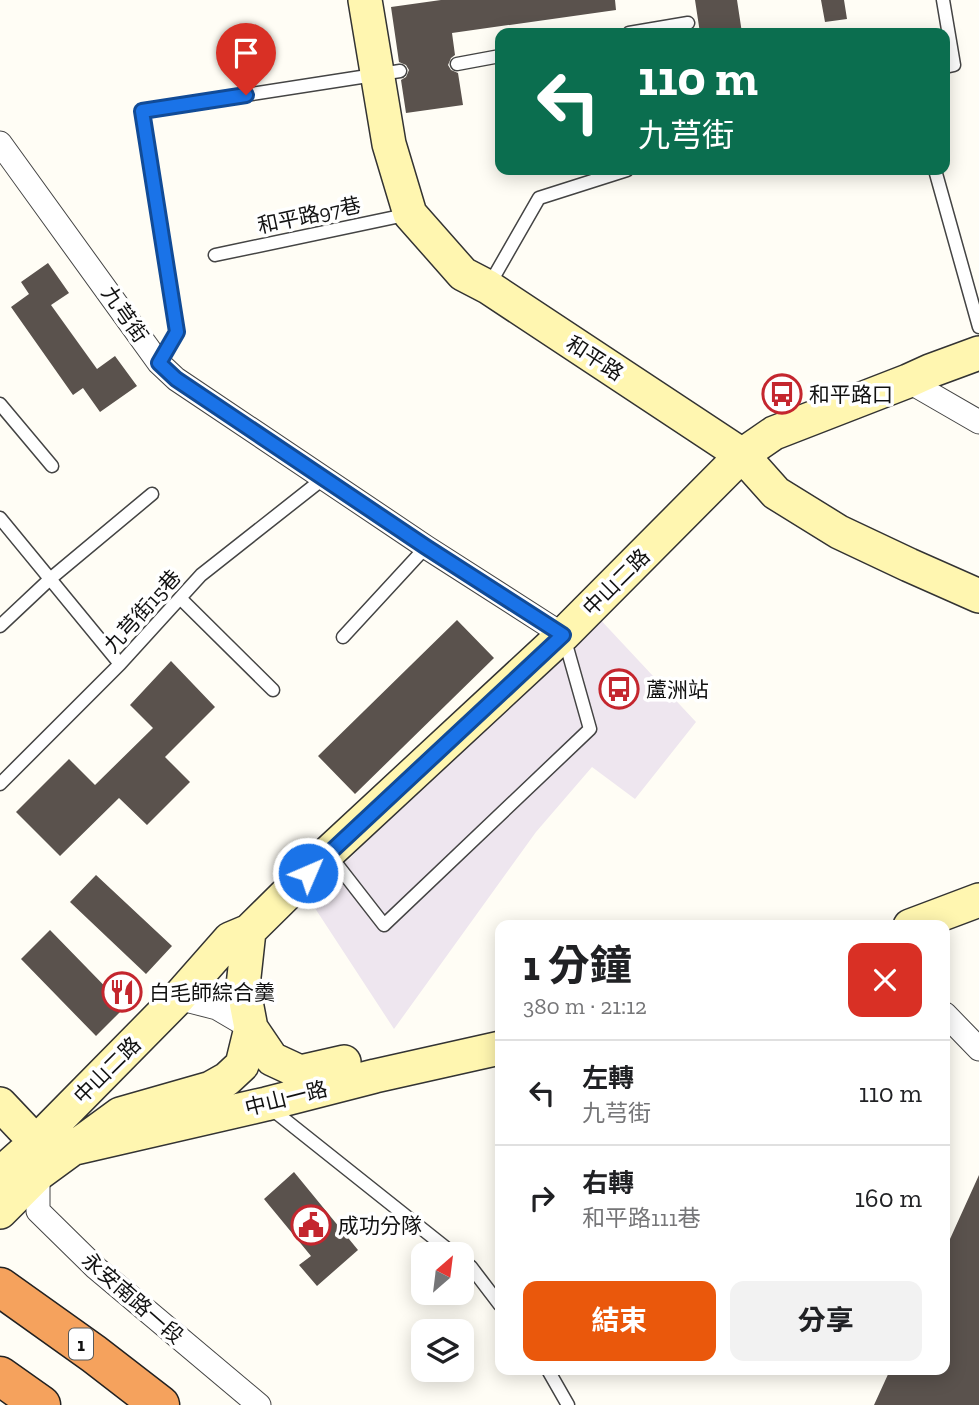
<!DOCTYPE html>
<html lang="zh-TW">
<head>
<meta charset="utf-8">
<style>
  :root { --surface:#fff; --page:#f2f2f2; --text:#202124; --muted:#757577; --line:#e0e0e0; --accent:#ea580c }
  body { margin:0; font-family:"Zilla Slab","Noto Sans TC",serif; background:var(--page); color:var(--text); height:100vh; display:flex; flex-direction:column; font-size:26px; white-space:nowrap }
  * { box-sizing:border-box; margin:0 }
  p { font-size:23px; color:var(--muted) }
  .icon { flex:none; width:38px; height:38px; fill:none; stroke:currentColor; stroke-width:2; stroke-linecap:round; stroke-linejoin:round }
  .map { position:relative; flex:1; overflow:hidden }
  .drawer { position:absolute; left:495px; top:920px; width:455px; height:455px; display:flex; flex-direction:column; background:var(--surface); border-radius:14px; box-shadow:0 4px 18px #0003 }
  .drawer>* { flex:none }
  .hud { position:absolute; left:495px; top:28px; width:455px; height:147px; border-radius:14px; box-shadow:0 4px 18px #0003; background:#0b6e4f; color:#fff; overflow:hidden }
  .needle { width:46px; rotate:28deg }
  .tools { position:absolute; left:411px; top:1242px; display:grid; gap:14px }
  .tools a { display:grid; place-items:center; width:63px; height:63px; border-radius:14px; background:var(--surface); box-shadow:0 4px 18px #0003; font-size:35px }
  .pin { position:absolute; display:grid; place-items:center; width:60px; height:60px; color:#fff; margin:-72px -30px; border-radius:50% 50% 50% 0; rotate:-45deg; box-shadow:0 0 7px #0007 }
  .pin .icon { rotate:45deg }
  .me { position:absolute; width:77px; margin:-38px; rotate:45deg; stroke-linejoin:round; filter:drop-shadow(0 0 5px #0008) }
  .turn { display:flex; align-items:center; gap:24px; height:147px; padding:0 28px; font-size:32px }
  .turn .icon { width:91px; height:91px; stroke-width:2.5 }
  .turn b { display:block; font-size:49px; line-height:60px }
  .round { display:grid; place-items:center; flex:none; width:74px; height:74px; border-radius:14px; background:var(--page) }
  .headline { display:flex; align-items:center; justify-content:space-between; height:119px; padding:0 28px }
  h1 { font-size:42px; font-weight:700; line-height:52px }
  .button { display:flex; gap:14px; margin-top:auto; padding:14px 28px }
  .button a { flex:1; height:80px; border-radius:14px; background:var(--accent); color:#fff; font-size:28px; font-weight:700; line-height:80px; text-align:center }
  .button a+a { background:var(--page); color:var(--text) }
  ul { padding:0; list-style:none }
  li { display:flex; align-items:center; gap:21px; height:105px; padding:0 28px; border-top:2px solid var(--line) }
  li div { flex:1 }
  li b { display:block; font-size:26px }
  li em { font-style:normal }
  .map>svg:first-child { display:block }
  .industrial { fill:#eee6ef }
  .building { fill:#5a524d }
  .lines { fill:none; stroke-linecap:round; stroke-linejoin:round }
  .lane-casing { stroke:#444; stroke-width:15 }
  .street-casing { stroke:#444; stroke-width:25 }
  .secondary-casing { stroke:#333; stroke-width:36 }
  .highway-casing { stroke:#222; stroke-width:41 }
  .lane { stroke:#fff; stroke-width:12 }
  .street { stroke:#fff; stroke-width:23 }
  .secondary { stroke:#fff6b0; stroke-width:33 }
  .highway { stroke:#f5a25d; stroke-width:38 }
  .route-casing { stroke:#114b97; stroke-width:18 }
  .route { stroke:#1a73e8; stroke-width:12 }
  .labels { text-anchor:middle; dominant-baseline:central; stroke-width:7; stroke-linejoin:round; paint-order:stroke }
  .shield { fill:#fff; stroke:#585858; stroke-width:2 }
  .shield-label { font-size:19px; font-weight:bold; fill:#111 }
  .street-label { font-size:21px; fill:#111; stroke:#fff }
  .poi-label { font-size:21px; fill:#111; stroke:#fff; text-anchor:start }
</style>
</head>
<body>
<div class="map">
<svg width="979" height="1405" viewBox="0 0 979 1405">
  <rect width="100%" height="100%" fill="#fffdf5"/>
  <path class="industrial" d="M596,615L696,722L635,799L592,767L536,832L394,1029L309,899L516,692Z"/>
  <path class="building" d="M441,0H615L616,10L452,33L455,55L451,58L448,65L451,70L458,73L463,105L406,113L401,80L406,77L409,70L406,65L399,62L391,7Z
    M695,0H737L742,33H700Z
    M821,0H844L847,19L825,22Z
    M48,263L69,293L51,305L97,369L115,356L137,386L100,412L83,388L73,395L11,307L29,294L21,282Z
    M457,620L494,658L355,794L318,756Z
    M171,661L215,707L165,757L190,782L147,825L119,798L60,856L16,812L69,759L95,785L153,728L130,705Z
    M96,875L172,946L146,974L70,902Z
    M50,930L125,1007L96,1036L21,959Z
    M294,1172L358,1250L317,1286L299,1265L311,1256L264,1199Z
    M979,1175V1405H874L890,1370H945V1250Z"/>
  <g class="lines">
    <g class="lane-casing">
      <path id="lane" d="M943,0L954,65L945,67
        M629,33L688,23
        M457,64L500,56
        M935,170L979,327
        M215,255L410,214
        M488,287L539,198L627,170
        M159,363L177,332L142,111L400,71
        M0,404L52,466
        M0,518L120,664
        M180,598L273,690
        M0,626L50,579L152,494
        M343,637L426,547
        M0,784L120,664L201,575L324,478
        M328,853L384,925L590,729L564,637
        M269,1107L455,1255
        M462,1260L471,1267L500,1305
        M548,1370L568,1405"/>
    </g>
    <g class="street-casing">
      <path id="street" d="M0,143L159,363L176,379L426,547L563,635
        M908,381L979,422
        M178,998L217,1008L251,1028
        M945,1014L979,1049
        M38,1174V1211L96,1268L259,1405"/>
    </g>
    <g class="secondary-casing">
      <path id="secondary" d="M365,0L389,144L410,214L463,274L488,287L742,455L776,493L839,532L909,565L979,596
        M910,926L979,900
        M249,931L243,986L251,1028L272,1059L300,1072L344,1062
        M0,1104L36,1142L37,1164
        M71,1149L266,1104L375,1076L500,1048
        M0,1174L36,1142L178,998L230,939L249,931L328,853L563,635L742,455L774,433L908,381L930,371L979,353
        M0,1212L38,1174L120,1114L211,1088L227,1079L242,1065L251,1028"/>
    </g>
    <g class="highway-casing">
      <path id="highway" d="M0,1287L94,1354L160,1405
        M0,1376L41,1405"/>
    </g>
    <use href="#lane" class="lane"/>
    <use href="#street" class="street"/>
    <use href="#secondary" class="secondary"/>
    <use href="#highway" class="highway"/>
  </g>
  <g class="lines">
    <g class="route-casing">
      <path id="route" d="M246,95L142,111L177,332L159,363L176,379L426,547L563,635L308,873"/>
    </g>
    <use href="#route" class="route"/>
  </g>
  <defs>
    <g id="bus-ring" transform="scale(2.0125)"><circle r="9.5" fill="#fff" stroke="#c4262e" stroke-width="1.5"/><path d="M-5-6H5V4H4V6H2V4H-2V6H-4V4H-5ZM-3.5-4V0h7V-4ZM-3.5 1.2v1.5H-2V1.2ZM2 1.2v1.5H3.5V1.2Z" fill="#c4262e"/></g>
    <g id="restaurant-ring" transform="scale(2.0125)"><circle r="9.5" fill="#fff" stroke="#c4262e" stroke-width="1.5"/><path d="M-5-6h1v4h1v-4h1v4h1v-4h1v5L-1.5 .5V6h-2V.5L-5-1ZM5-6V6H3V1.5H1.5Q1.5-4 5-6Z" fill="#c4262e"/></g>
    <g id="civic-ring" transform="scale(2.0125)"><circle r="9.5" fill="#fff" stroke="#c4262e" stroke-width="1.5"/><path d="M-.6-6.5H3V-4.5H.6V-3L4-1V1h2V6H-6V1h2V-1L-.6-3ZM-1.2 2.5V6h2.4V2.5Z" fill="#c4262e"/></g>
  </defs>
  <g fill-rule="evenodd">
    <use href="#bus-ring" x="782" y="394"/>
    <use href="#bus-ring" x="619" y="689"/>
    <use href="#restaurant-ring" x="122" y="992"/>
    <use href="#civic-ring" x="311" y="1225"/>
  </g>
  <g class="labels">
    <rect class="shield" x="69" y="1328.5" width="24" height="31" rx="5"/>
    <g class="shield-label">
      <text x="81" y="1344">1</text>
    </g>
    <g class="street-label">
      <text transform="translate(309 215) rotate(-12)">和平路97巷</text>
      <text transform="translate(125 314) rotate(55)">九芎街</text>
      <text transform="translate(595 358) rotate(33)">和平路</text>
      <text transform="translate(616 582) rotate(-45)">中山二路</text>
      <text transform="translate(142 611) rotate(-48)">九芎街15巷</text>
      <text transform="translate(107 1070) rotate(-45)">中山二路</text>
      <text transform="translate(286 1098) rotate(-14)">中山一路</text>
      <text transform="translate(133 1298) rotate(41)">永安南路一段</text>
    </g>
    <g class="poi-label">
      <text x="809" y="394">和平路口</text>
      <text x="646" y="689">蘆洲站</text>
      <text x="149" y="992">白毛師綜合羹</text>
      <text x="338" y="1225">成功分隊</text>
    </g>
  </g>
</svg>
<div class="tools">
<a><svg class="needle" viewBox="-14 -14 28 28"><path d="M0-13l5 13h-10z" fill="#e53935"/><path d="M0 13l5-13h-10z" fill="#757577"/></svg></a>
<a><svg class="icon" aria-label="layers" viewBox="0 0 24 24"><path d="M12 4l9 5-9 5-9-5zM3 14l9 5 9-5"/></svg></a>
</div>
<div class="pin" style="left:246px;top:95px;background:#d93025"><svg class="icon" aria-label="arrive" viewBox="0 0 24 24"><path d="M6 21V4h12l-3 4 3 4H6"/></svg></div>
<svg class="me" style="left:308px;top:873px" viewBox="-20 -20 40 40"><circle r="17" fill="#1a73e8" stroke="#fff" stroke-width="3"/><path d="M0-11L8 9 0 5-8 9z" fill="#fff"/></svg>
<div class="hud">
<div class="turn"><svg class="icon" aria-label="left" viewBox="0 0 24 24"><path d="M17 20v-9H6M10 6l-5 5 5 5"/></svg><div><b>110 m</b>九芎街</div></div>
</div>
<section class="drawer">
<div class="headline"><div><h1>1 分鐘</h1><p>380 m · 21:12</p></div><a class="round" style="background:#d93025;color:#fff"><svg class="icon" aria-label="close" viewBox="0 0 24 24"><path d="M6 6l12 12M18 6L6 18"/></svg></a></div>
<ul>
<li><svg class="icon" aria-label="left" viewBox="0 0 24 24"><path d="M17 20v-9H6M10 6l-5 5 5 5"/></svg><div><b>左轉</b><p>九芎街</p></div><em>110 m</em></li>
<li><svg class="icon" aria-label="right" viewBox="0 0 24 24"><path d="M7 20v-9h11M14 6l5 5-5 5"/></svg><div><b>右轉</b><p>和平路111巷</p></div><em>160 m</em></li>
</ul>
<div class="button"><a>結束</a><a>分享</a></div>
</section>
</div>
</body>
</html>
